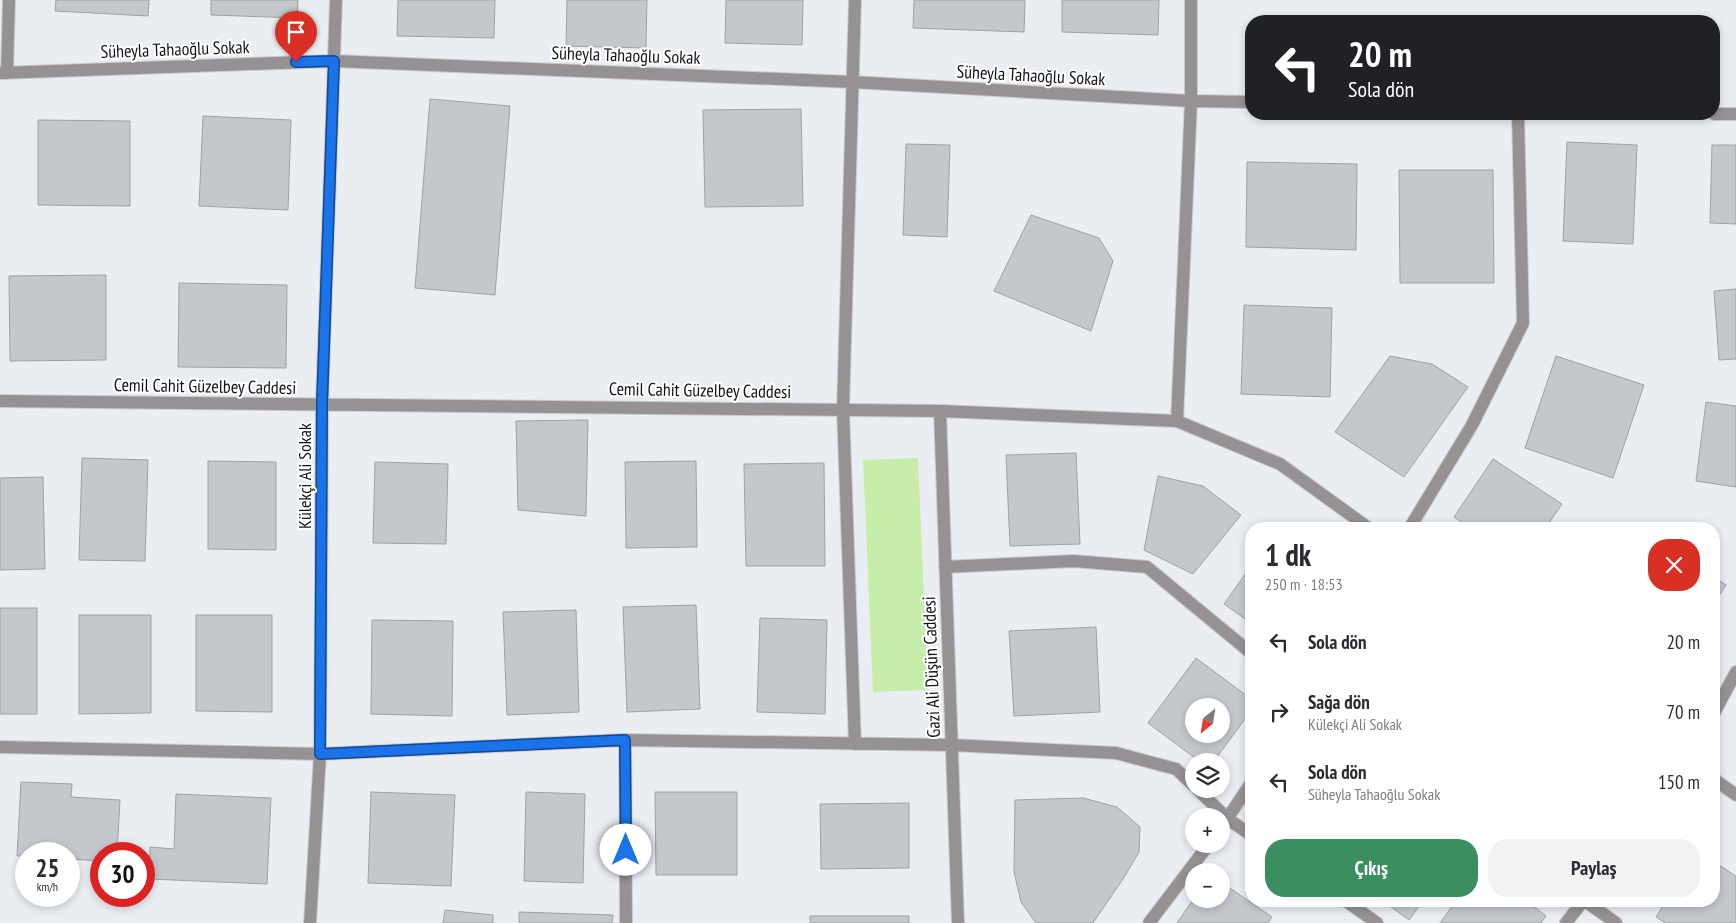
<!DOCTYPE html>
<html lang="tr">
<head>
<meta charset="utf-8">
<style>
  :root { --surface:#fff; --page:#f2f2f3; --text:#2b2b33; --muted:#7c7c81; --accent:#3a8e60 }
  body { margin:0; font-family:"PT Sans Narrow",sans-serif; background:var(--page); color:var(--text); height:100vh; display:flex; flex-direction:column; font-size:19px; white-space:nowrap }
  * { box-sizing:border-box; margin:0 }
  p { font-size:16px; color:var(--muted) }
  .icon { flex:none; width:28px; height:28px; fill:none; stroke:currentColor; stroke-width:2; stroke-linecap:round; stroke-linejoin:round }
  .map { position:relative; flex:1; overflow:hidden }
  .details { position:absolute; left:1245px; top:522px; width:475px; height:385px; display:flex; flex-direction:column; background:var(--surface); border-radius:20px; box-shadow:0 2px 8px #0003 }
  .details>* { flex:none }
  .guide { position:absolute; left:1245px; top:15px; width:475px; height:105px; border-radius:20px; box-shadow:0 2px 8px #0003; background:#202124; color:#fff; overflow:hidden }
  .needle { width:32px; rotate:210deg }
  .buttons { position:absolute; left:1185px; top:698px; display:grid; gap:10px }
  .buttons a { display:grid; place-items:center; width:45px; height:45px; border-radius:50%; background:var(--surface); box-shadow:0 2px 8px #0003; font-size:25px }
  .speed { position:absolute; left:15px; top:842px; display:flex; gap:10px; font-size:25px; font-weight:700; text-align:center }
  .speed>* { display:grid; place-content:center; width:65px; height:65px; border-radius:50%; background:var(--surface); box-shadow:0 2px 8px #0003; line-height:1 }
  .speed small { font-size:12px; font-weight:400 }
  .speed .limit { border:8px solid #d22; background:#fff; color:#111 }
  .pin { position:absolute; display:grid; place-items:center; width:42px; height:42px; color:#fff; margin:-51px -21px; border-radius:50% 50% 50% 0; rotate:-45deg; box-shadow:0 0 5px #0007 }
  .pin .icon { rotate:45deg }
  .me { position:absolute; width:55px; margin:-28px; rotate:0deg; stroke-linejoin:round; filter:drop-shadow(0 0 4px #0008) }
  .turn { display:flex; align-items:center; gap:18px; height:105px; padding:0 20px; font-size:22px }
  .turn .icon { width:65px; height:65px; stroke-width:2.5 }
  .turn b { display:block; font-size:35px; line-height:42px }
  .round { display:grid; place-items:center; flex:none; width:52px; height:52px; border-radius:20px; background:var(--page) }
  .summary { display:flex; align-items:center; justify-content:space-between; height:85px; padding:0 20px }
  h1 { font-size:30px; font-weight:700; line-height:38px }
  .button { display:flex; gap:10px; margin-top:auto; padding:10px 20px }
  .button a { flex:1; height:58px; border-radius:20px; background:var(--accent); color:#fff; font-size:20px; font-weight:700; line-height:58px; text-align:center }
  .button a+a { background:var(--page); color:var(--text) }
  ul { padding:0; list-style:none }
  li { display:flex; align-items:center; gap:15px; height:70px; padding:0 20px }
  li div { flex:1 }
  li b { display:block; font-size:19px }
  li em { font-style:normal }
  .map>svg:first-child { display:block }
  .green { fill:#c6edaa }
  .building { fill:#c4c8cd; stroke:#9ea2a7; fill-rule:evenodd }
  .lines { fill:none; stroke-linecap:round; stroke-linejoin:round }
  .minor-casing { stroke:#c7cbcf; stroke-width:14 }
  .minor { stroke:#969293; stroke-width:12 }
  .route-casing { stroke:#114b97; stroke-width:12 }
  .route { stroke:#1a73e8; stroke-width:9 }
  .labels { text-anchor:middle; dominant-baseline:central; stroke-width:4; stroke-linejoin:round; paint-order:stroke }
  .street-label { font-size:18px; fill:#121315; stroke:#fff }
</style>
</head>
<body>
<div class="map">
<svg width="1736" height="923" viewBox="0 0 1736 923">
  <rect width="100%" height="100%" fill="#eaeef3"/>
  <path class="green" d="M918,458L928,690L873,692L863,460Z"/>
  <path class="building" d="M56,0H149L148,16L55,11Z
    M211,0H298L297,18L211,15Z
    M398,0H495L494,38L397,36Z
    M567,0H647L646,48L566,46Z
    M726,0H803L802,45L725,43Z
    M914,0H1025L1024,32L913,28Z
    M1062,0H1159L1158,35L1062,32Z
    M430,99L510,106L495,295L415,288Z
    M801,109L803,206L705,207L703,110Z
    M203,116L291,120L288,210L199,206Z
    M38,120L130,121V206L38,205Z
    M1567,142L1637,145L1633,244L1563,241Z
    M906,144L950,145L947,237L903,235Z
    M1712,145H1736V224L1710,223Z
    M1247,162L1357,164L1356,250L1246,247Z
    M1399,170H1493L1494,283H1400Z
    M1031,215L1099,238L1113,261L1091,331L994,291Z
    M106,275V360L10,361L9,276Z
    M179,283L287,285L286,368L178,367Z
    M1736,289V359L1719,360L1714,291Z
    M1244,305L1332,308L1330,397L1241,394Z
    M1390,356L1432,364L1468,387L1404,477L1335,432Z
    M1556,356L1644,385L1613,478L1525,448Z
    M1706,402L1736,406V487L1696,481Z
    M588,420L586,516L518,510L516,421Z
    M1076,453L1080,544L1010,546L1006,455Z
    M82,458L148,460L145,561L79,560Z
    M1493,459L1562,504L1545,529H1471L1454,517Z
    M208,461L276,462V550L208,549Z
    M696,461L697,547L626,548L625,462Z
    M375,462L448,464L446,544L373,543Z
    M824,463L825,566H746L744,464Z
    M1158,476L1203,486L1241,515L1193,574L1144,550Z
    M43,477L45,569L0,570V478Z
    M1635,523L1643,529H1631Z
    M1251,566V623L1224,604Z
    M1714,577L1726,585L1714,603Z
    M696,605L700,709L627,712L623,607Z
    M0,608H37V714H0Z
    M576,610L579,712L507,715L503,612Z
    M79,615H151V713L79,714Z
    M196,615H272V712L196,711Z
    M760,618L827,620L825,714L757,712Z
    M372,620L453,621L452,716L371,714Z
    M1096,627L1100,712L1014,716L1009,631Z
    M1196,658L1251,699V711L1214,761H1199L1148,723ZM1194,706H1221V734H1194Z
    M21,782L72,784L71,797L120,800L117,854H101V861L69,859V854H26V856H17Z
    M371,792L455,795L451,886L368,883Z
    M526,792L585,794L583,883L524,881Z
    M655,792H737V875H656Z
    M176,794L271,798L267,884L149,879L150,847L174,849Z
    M1083,798L1117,807L1140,827L1139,852L1125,876L1093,923H1036L1021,902L1014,872L1015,800Z
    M909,803V868L821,869L820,804Z
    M1714,862L1736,876V923H1665L1656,917L1666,901H1714Z
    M1221,882L1272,917L1268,923H1177L1194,898L1221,899Z
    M1383,901H1423L1409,920Z
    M1456,901H1527L1546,916L1541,923H1440Z
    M445,910L493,915V923H443Z
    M519,912L613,915L612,923H519Z
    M810,916H909V923H810Z"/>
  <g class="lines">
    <g class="minor-casing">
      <path id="minor" d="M0,73L334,61L852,82L1191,101L1251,102
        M7,73L9,0
        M1714,114H1736
        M0,401L940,411L1177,421L1280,464L1370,529
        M940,411L958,923
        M1177,421L1191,101V0
        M1409,529L1472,425L1523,323L1518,114
        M945,567L1074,561L1147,567L1251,653
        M1714,713L1736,672
        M625,740L626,923
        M855,744L843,409L855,0
        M0,747L320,754L625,740L951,745L1116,753L1176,769L1194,786
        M1714,779L1736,795
        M1197,789L1228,819L1251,835
        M1221,828L1251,783
        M1346,901L1377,923
        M1585,901L1616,923
        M310,923L320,754L322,404L336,0
        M1149,923L1209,844
        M1566,923L1583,901"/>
    </g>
    <use href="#minor" class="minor"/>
  </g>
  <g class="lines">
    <g class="route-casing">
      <path id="route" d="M296,62L334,61L322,404L320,754L625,740L626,850"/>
    </g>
    <use href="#route" class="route"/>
  </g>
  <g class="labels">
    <g class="street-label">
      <text transform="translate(175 49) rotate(-2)">Süheyla Tahaoğlu Sokak</text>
      <text transform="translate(626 55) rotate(2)">Süheyla Tahaoğlu Sokak</text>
      <text transform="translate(1031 75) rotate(3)">Süheyla Tahaoğlu Sokak</text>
      <text transform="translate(205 386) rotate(1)">Cemil Cahit Güzelbey Caddesi</text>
      <text transform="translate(700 390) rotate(1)">Cemil Cahit Güzelbey Caddesi</text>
      <text transform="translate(304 476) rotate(-90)">Külekçi Ali Sokak</text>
      <text transform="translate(931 667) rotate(-92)">Gazi Ali Düşün Caddesi</text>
    </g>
  </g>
</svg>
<div class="buttons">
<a><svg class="needle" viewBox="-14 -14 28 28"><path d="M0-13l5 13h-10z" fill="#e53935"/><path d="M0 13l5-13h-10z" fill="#7c7c81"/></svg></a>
<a><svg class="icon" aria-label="layers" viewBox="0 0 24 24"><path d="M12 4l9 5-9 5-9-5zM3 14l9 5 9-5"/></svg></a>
<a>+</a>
<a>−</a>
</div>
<div class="speed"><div>25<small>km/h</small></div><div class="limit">30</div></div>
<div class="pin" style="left:296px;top:62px;background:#d93025"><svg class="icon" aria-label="arrive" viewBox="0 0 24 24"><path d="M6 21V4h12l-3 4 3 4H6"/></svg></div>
<svg class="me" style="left:626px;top:850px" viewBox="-20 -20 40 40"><circle r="19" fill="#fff"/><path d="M0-13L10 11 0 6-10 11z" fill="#1a73e8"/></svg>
<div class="guide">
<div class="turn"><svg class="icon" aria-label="left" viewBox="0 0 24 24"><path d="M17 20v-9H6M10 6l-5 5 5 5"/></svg><div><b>20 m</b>Sola dön</div></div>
</div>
<section class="details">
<div class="summary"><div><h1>1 dk</h1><p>250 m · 18:53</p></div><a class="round" style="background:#d93025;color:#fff"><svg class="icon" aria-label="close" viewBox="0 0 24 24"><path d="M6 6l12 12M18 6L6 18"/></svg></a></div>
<ul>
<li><svg class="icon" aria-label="left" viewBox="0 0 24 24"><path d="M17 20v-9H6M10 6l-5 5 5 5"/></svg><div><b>Sola dön</b></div><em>20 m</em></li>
<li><svg class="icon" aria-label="right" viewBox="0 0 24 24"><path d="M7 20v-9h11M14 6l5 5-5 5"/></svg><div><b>Sağa dön</b><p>Külekçi Ali Sokak</p></div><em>70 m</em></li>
<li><svg class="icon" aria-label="left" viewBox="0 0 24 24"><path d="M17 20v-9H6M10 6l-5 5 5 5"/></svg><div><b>Sola dön</b><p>Süheyla Tahaoğlu Sokak</p></div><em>150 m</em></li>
</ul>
<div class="button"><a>Çıkış</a><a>Paylaş</a></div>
</section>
</div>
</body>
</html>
